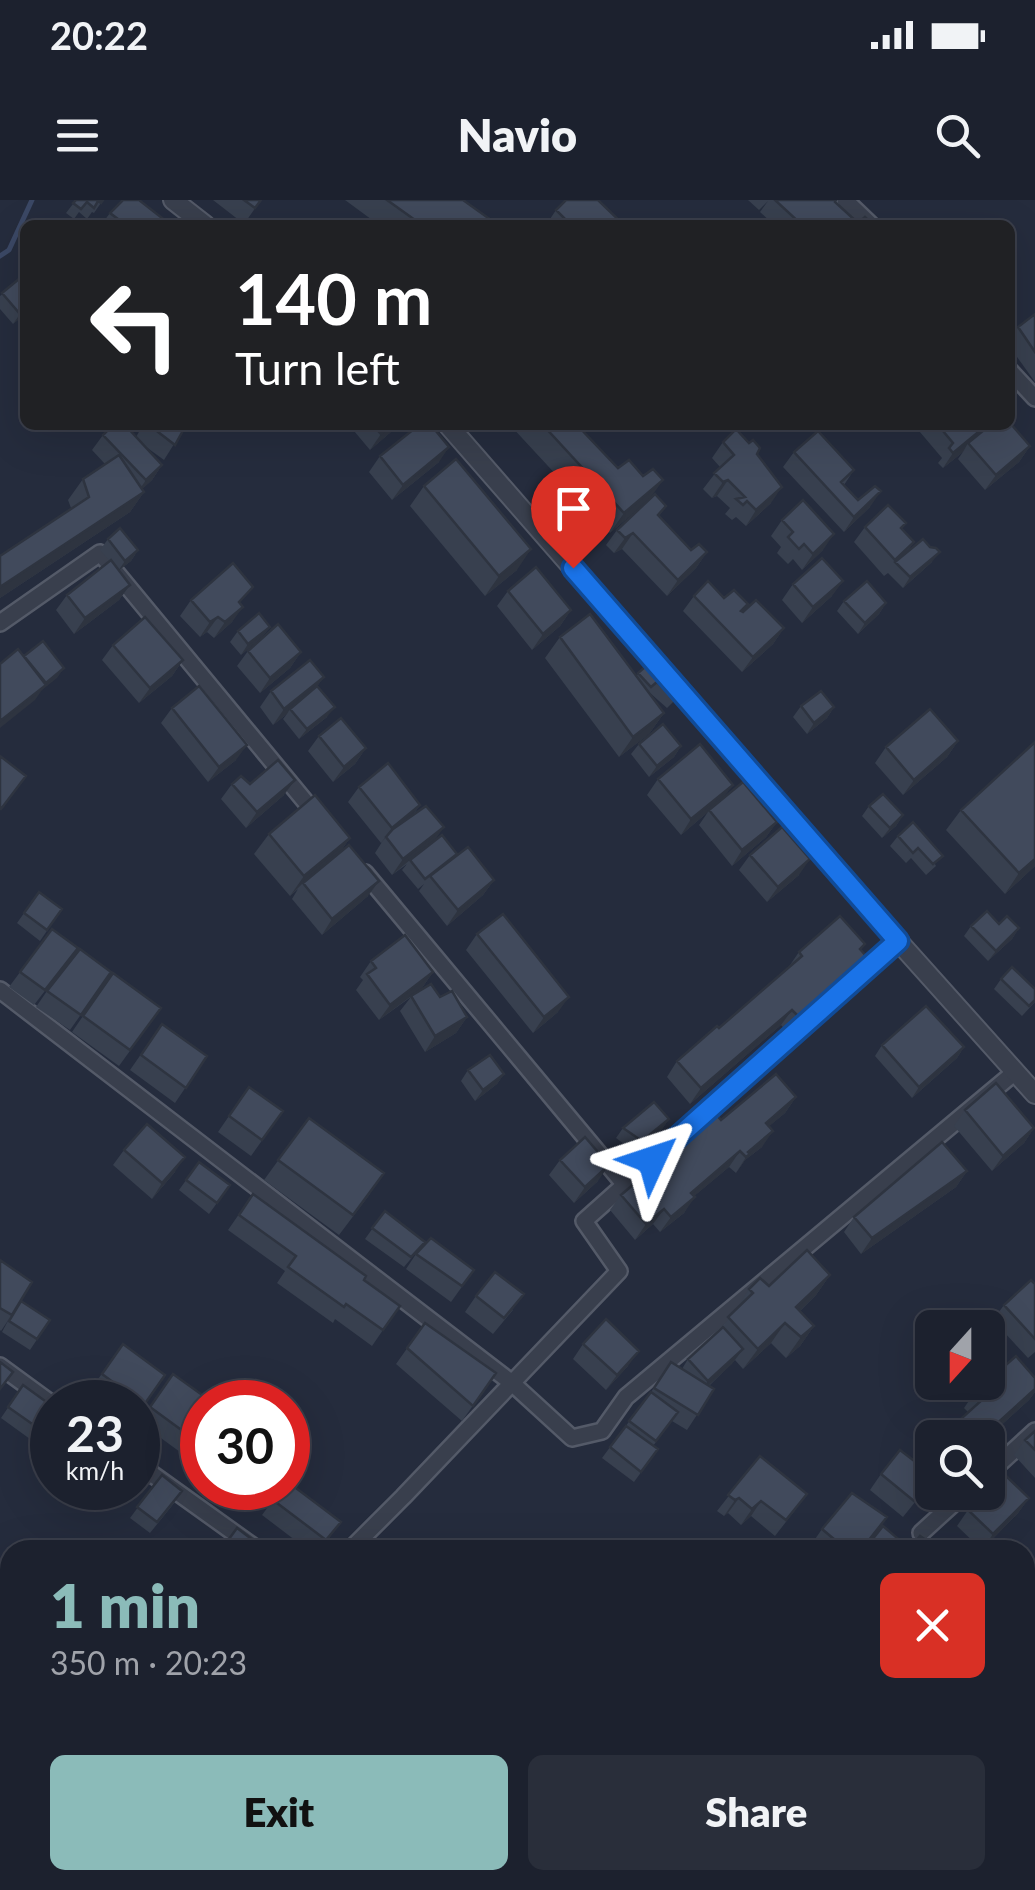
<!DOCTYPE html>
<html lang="en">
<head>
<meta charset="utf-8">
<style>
  :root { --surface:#1c212e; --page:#292e3a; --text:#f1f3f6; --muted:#a0a3aa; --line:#3a3e4a; --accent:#8bbbb9 }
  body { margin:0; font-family:Lato,sans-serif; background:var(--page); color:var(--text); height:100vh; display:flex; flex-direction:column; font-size:38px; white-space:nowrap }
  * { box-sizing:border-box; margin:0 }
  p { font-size:32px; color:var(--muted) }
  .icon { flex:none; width:55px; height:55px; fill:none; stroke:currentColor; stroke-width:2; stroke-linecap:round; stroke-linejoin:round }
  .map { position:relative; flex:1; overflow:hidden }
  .sheet { position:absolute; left:0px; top:1340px; width:1035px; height:350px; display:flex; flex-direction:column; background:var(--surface); border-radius:30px 30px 0 0; box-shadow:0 10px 40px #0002,0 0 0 2px var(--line) }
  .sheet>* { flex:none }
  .guide { position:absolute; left:20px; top:20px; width:995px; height:210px; border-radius:15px; box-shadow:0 10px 40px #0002,0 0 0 2px var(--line); background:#202124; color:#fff; overflow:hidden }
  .needle { width:65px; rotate:201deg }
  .tools { position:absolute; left:915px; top:1110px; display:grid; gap:20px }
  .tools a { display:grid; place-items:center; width:90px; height:90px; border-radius:15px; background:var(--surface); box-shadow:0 10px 40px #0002,0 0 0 2px var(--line); font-size:50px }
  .speed { position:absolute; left:30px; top:1180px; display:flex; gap:20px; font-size:50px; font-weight:700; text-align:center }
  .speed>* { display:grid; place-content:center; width:130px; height:130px; border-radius:50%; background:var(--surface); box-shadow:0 10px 40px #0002,0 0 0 2px var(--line); line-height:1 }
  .speed small { font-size:25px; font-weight:400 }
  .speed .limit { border:15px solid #d22; background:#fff; color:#111 }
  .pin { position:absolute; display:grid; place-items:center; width:85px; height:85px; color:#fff; margin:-102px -42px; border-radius:50% 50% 50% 0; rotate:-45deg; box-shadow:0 0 10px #0007 }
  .pin .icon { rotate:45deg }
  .me { position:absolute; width:110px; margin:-55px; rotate:48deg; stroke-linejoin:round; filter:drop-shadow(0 0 8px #0008) }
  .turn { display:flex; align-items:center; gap:35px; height:210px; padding:0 50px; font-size:45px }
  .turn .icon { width:130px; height:130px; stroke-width:2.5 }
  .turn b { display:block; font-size:70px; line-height:85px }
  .round { display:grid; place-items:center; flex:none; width:105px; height:105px; border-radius:15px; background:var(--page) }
  .summary { display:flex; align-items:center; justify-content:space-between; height:170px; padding:0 50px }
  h1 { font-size:60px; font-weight:800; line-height:75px; color:var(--accent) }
  .action { display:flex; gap:20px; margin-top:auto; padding:20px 50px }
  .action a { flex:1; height:115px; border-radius:15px; background:var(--accent); color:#111; font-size:40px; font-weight:800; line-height:115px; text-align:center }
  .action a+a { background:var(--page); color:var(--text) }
  .status { display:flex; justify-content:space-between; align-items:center; height:70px; padding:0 50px; background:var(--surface); direction:ltr }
  .status svg { height:28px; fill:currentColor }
  header { display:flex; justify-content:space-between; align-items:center; height:130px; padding:0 50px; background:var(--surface); font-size:45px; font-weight:800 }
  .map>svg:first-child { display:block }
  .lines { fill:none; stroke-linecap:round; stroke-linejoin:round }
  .stream { stroke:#3b4865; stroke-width:5 }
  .minor-casing { stroke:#545a68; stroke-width:20 }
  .tertiary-casing { stroke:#545a68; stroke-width:22 }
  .minor { stroke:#393f4d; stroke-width:15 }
  .tertiary { stroke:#393f4d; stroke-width:18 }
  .wall { fill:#38404f }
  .shaded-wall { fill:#2e3440 }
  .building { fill:#414a5c; stroke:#2e3440; stroke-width:2.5 }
  .route-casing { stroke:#114b97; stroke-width:25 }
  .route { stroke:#1a73e8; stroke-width:18 }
</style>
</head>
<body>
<div class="status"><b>20:22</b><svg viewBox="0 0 49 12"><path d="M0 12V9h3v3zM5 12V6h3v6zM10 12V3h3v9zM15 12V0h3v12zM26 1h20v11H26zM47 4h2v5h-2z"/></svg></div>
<header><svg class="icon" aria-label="menu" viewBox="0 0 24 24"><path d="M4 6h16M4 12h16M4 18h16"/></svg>Navio<svg class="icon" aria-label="search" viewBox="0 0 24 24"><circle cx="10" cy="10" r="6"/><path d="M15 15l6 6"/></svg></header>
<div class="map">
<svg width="1035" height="1690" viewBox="0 0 1035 1690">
  <rect width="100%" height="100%" fill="#252c3d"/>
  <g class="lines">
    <path class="stream" d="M0,56L9,50L32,0"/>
    <g class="minor-casing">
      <path id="minor" d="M845,0L871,25
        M1010,171L1035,198
        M0,423L100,353L318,617
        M365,673L625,985
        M0,790L512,1183L572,1238L602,1231L626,1197L1015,872
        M0,1166L52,1204
        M138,1264L258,1350
        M988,1274L1035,1231
        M921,1333L966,1292
        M350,1350L403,1297L619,1071L584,1021L898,741
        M0,1400L10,1396"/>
    </g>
    <g class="tertiary-casing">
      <path id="tertiary" d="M173,0L205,25
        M448,225L898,741L1035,894"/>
    </g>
    <use href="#minor" class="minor"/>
    <use href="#tertiary" class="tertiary"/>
  </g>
  <path class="wall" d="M76,0H103L94,13L92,12L87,19L79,12L74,19L66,13Z
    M213,0H261L244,24Z
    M345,0H463L498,25H379Z
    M748,0H836L835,2L858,23L870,25H774L760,12L768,1L759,10Z
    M556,10L624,25H546Z
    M110,13L171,25H101Z
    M25,74V114L13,124L0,109V96Z
    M1035,114V182L1010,147V138L1018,127Z
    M143,225H186L164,260L142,244L162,265L152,280L142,289L144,292L130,312L0,398V356L71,308L68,300L83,279L105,264L92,250L103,235L136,237Z
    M349,225H399L370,250Z
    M510,225H577L649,299L666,306L659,316L691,350L707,352L696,368L667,396L622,349L614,353L606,345L617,330L646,302L610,333Z
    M914,225H1010L1030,246L1019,262L985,290L958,259L963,252L943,268L938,263L942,258Z
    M723,242L757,254L771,303L746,326L736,317L732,320L725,314L730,308L717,296L712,298L703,289L720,267L712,258Z
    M794,252L854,270L844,285L858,300L870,307L844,332L783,267Z
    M380,256L439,262L392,300L369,272Z
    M424,286L517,370L485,396L410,306Z
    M782,320L823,350L802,370L793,359L788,364L777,353L781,347L771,336Z
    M906,323L902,329L914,342L907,352L932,362L903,388L888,373L884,376L854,342L865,327Z
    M108,339L138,350L131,361L119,370L130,385L119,400L74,434L56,410L67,395L110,361L100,350Z
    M793,384L832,396L802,423L782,400Z
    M508,391L571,410L560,426L532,450L497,406Z
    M694,396L724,398L748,404L743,412L784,428L773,444L742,472L683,411Z
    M191,400L241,404L232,422L214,438L207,432L200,437L180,416Z
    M844,401L886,403L879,414L858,434L837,411Z
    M270,427L262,437L241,455L230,442L238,431Z
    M560,437L636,476L654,459L676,499L667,508L650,493H649L664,513L649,534L619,557L545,458Z
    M113,445L183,460L172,476L139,503L102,460Z
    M248,451L301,452L290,468L260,493L237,466Z
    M324,477L317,486L327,517L299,539L283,519L287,514L273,525L260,507L271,491Z
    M801,506L834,507L827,518L807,534L793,517Z
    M172,508L236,560L208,582L161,523Z
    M319,536L366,548L355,564L333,582L308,551Z
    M958,541L947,557L903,595L875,563L886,547Z
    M639,544L681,546L674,557L649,577L631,554Z
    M658,579L724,597L777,622L766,637L732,666L699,625L708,612L681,635L647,595Z
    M232,584H250L284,595L246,628L221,599Z
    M359,587L420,605L414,614L435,640L494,680L483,695L447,726L419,691L424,684L418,689L402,670L407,664L392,675L375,653L382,642L381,643L348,602Z
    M869,606L903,615L896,626L882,638L862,616Z
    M961,610L1035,666L1005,694L946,630Z
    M913,622L936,666L926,675L911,658L906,663L890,646L898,636Z
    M269,634L350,638L340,652L368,696L322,735L292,699L298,689L290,696L254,654Z
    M750,655L799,675L767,702L739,670Z
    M39,692L62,709L40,741L17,723Z
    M999,724L1019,728L1012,739L988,761L964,736L971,726Z
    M52,729L78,748L34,805L9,787Z
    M477,734L558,812L533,833L466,750Z
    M865,744L861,750L856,772L787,832L781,825L690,904L667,877L677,861L719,828L788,768L799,752Z
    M371,761L433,772L422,788L413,795L440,797L467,817L456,833L425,852L400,811L411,797L379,820L356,790L363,780L360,777Z
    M111,772L70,830L36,807L47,791Z
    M1001,779L1035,802L1022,816L994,789Z
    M161,808L119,866L72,832L83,816Z
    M162,824L207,856L175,903L130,870Z
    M882,845L964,847L957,858L912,898L875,856Z
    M468,870L504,874L497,884L475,901L461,881Z
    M249,887L283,911L251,956L218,932Z
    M796,897L785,913L769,926L762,947L745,960L736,973L729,967L694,996L684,1013L660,1032L653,1024L635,1040L610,1010L621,995L721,920Z
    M965,910L1034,928L1024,943L992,971L954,926Z
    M309,918L370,994L339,1035L264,980Z
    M669,919L662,929L635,952L616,938L623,928Z
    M124,950L175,972L152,999L113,965Z
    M560,960L598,981L574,1003L549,975Z
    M199,962L230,985L209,1014L179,990Z
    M967,971L956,987L861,1054L844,1032L854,1017Z
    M253,994L364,1080L383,1130L372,1146L335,1119L333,1123L277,1083L285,1071L228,1030Z
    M385,1011L425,1042L404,1067L365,1039Z
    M416,1054L474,1070L451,1102L406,1069Z
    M0,1060L17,1107L50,1120L30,1150L2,1132L9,1119L1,1131L0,1130Z
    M830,1075L816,1095L800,1111L814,1126L800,1146L786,1158L771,1143L743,1169L735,1160L709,1186L714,1189L687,1230L672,1221L653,1246L658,1249L634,1282L602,1258L651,1192L671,1162L682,1169L688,1159L718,1132L736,1110L749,1089Z
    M1035,1084V1152L1028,1158L993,1120L1004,1105Z
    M476,1096L513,1110L493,1134L465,1112Z
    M425,1123L496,1173L462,1221L396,1164Z
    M123,1144L165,1175L138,1214V1202H109L91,1189Z
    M583,1144L628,1166L606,1190L573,1159Z
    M173,1174L202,1222L180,1252L139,1222Z
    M1035,1178V1192L1029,1200L987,1238H945L953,1226L968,1212L964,1208L975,1192Z
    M23,1185L52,1208L30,1239L1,1218Z
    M1035,1231V1278L1014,1255L1025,1240Z
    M202,1252V1270L194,1264Z
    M760,1256L796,1309L775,1336L751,1316L741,1325L728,1313L724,1316L717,1311Z
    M913,1260L932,1281L903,1317L870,1290L881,1274Z
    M162,1275L175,1302L150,1333L130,1318Z
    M224,1288H238L232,1294Z
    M282,1288L341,1322L320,1350H308L262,1315Z
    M1029,1298L1018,1313L982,1350L957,1326L968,1310Z
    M887,1317L862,1350H817L811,1345L822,1329Z"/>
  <path class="shaded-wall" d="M25,110V114L13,124L20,114Z
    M391,225H399L370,250L381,234Z
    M982,229L972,244L968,243L963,252L943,268L953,253Z
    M1030,246L1019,262L985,290L996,275Z
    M449,247L439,262L392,300L403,285Z
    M162,265L152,280L135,296L146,280Z
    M663,280L649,300L610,333L624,313Z
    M728,280L717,296L712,298L723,282Z
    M782,287L771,303L746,326L756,310Z
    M881,291L870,307L844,332L854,317Z
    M144,292L130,312L0,398V387Z
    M633,333L622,349L614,353L625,338Z
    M834,334L823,350L802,370L813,354Z
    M531,349L517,370L485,396L499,376Z
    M138,350L131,361L118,371L125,361Z
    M707,352L696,368L667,396L678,380Z
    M940,352L932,362L903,388L910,377Z
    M843,381L832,396L802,423L813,407Z
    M130,385L119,400L74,434L85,418Z
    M886,403L879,414L858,434L865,423Z
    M243,407L232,422L214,438L225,422Z
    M571,410L560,426L532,450L543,434Z
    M218,417L207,432L200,437L210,422Z
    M270,427L262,437L241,455L248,444Z
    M784,428L773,444L742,472L753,457Z
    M301,452L290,468L260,493L270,478Z
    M183,460L172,476L139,503L150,488Z
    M64,468L57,478L42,490L35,500L0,528V521Z
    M324,477L313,492L290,509L287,514L273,525L284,509Z
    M335,507L327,517L299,539L307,529Z
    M834,507L827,518L807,534L814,523Z
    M664,513L649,534L619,557L633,537Z
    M958,541L947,557L903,595L914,580Z
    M247,545L236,560L208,582L219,567Z
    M681,546L674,557L649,577L657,566Z
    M366,548L355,564L333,582L344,567Z
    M295,580L284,595L246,628L257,612Z
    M733,585L722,600L681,635L691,619Z
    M420,605L409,620L386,637L381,643L392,628Z
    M903,615L896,626L882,638L890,628Z
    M777,622L766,637L732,666L742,650Z
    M444,627L433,643L410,660L392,675L403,659Z
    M350,638L336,658L303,683L290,696L304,676Z
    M810,659L799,675L767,702L778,687Z
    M1035,659V666L1005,694L1019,673Z
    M494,680L483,695L447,726L458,710Z
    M379,681L368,696L322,735L332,719Z
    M1019,728L1012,739L988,761L996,751Z
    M867,757L856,772L787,832L798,816Z
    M433,772L422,788L379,820L390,805Z
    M569,797L558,812L533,833L544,817Z
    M792,810L781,825L690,904L701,888Z
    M467,817L456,833L425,852L435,836Z
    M964,847L957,858L912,898L919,887Z
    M504,874L497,884L475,901L483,890Z
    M796,897L785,913L755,938L766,923Z
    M669,919L662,929L635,952L642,941Z
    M1034,928L1024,943L992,971L1003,956Z
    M773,931L762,947L745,960L736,973L746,957L748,952Z
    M740,951L729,967L680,1008L691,993Z
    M185,957L175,972L152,999L162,983Z
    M609,965L598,981L574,1003L585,987Z
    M967,971L956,987L861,1054L872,1038Z
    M695,997L684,1013L660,1032L671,1017Z
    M664,1009L653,1024L635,1040L646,1024Z
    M830,1075L816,1095L786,1124L796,1107Z
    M785,1123L771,1143L743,1169L758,1149Z
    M814,1126L800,1146L786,1158L801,1137Z
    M743,1149L732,1164L697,1196L708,1181Z
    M639,1151L628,1166L606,1190L617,1175Z
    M1035,1189V1192L1029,1200L987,1238H981Z
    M739,1298L728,1313L724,1316L735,1300Z
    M1029,1298L1018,1313L982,1350L993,1334Z
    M761,1301L751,1316L741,1325L752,1309Z"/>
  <path class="building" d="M76,0H103L101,3L98,1L94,8L87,2L81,9L73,3Z
    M123,0H139L171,25H126L110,13Z
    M244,0H261L255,8Z
    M387,0H463L498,25H422Z
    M566,0H598L624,25H571L556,10Z
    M775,0H836L835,2L858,23L865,17L871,23L869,25H802Z
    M25,74V110L20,114L2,93Z
    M1035,114V152L1018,127Z
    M1010,223L1030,246L996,275L968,243L984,230L982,229L953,253L949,248L953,243L938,225H1010Z
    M113,225H125L162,265L146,280L103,235Z
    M149,225H186L175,245Z
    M373,225H391L381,234Z
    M419,225H431L449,247L403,285L380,256Z
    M543,225H577L618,268L629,260L643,276L653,269L663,280L624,313Z
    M736,229L749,243L753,240L760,248L757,254L782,287L756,310L747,301L743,305L736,299L745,297L728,280L723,282L714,273L734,255L723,242Z
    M818,231L854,270L841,282L858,300L875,286L881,291L854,317L794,252Z
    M119,255L144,292L0,387V356L89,297L83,279Z
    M456,259L531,349L499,376L424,286Z
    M655,294L666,306L658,315L691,350L699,344L707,352L678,380L633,333L625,338L617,330Z
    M803,300L834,334L813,354L804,344L799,349L788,337L793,332L782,320Z
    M888,305L906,323L901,328L914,342L895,360L865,327Z
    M120,328L138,350L125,361L108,339Z
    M923,339L930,347L936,348L940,352L910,377L895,362Z
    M822,358L843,381L813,407L793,384Z
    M111,360L130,385L85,418L67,395Z
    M233,363L253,387L239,402L243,407L225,422L218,417L210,422L191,400Z
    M536,367L571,410L543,434L508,391Z
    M708,381L724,398L734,390L748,404L741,411L743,412L756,400L784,428L753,457L694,396Z
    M867,381L886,403L865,423L844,401Z
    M259,413L270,427L248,444L238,431Z
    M590,414L664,513L633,537L560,437Z
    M145,417L183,460L150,488L113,445Z
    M278,424L301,452L270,478L248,451Z
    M43,441L64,468L46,483L24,456Z
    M18,449L46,485L0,521V464Z
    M654,459L684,489L674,498L657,482L651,487L638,473Z
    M310,460L324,477L284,509L271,491Z
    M199,486L247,545L219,567L172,508Z
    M317,486L335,507L307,529L290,509Z
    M821,491L834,507L814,523L801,506Z
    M930,509L958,541L914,580L886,547Z
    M341,518L366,548L344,567L319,536Z
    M663,524L681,546L657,566L639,544Z
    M1035,542V659L1019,673L961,610Z
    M700,544L733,585L691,619L658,579Z
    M0,556L26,576L1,609H0Z
    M278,560L295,580L257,612L232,584L241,576L250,584Z
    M388,563L420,605L392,628L359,587Z
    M743,582L777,622L742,650L709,610Z
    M883,594L903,615L890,628L869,606Z
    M315,595L350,638L304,676L269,634Z
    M426,606L444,627L403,659L386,637L393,629Z
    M913,622L943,656L933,664L918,648L913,653L898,636Z
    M782,627L810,659L778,687L750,655Z
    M442,635L457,654L425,679L410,660Z
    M349,645L379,681L332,719L303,683Z
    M468,647L494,680L458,710L430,676Z
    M39,692L62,709L47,730L24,713Z
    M987,711L999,724L1007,716L1019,728L996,751L971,726Z
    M503,714L569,797L544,817L477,734Z
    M840,716L865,744L860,749L867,757L798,816L792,810L701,888L677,861L717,826L719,828L802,756L799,752Z
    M52,729L78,748L45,790L20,772Z
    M405,735L433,772L390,805L367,774L376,768L371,761Z
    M80,749L111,772L81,815L47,791Z
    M1012,767L1035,789V800L1029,806L1001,779Z
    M113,773L161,808L130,850L83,816Z
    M431,784L440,797L452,791L467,817L435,836L411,796Z
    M926,806L964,847L919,887L882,845Z
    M162,824L207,856L186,888L141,855Z
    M490,855L504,874L483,890L468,870Z
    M776,874L796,897L766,923L773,931L748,952L750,954L746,957L740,951L691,993L695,997L671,1017L664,1009L646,1024L621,995L716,914L721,920Z
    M996,883L1034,928L1003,956L965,910Z
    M249,887L283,911L262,940L229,916Z
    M654,902L669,919L642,941L623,928Z
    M309,918L384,973L353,1015L278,960Z
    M147,924L185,957L162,983L124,950Z
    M585,937L609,965L585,987L560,960Z
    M942,942L967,971L872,1038L854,1017Z
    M199,962L230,985L217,1003L186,980Z
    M253,994L366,1076L364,1080L400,1106L383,1130L346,1104L344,1107L288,1067L296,1056L239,1015Z
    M385,1011L425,1042L411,1057L372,1028Z
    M431,1038L474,1070L462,1086L416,1054Z
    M807,1050L830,1075L796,1107L814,1126L801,1137L785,1123L758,1149L728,1117L753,1093L749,1089L760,1078L769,1086Z
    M0,1060L32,1082L12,1115L0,1108Z
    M495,1072L524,1094L504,1118L476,1096Z
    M1031,1080L1035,1084V1139L1004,1105Z
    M21,1101L50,1120L37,1139L9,1121Z
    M606,1119L639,1151L617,1175L583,1144Z
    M425,1123L496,1173L473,1206L407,1148Z
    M723,1127L743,1149L708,1181L688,1159Z
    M123,1144L165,1175L144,1205L102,1174Z
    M1016,1156L1035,1178V1189L981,1238H964L953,1226L982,1200L975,1192Z
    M0,1162L13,1172L0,1189Z
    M671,1162L714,1189L698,1215L654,1188Z
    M173,1174L212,1202H202V1221L191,1237L150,1207Z
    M23,1185L52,1206L38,1228L8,1207Z
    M651,1192L678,1212L656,1241L629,1221Z
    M626,1226L658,1249L641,1272L610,1247Z
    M1035,1231V1250L1025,1240Z
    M933,1235L936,1238H932V1279L914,1301L881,1274L900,1250L913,1260Z
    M760,1256L807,1294L786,1320L761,1301L752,1309L739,1298L735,1300L728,1295Z
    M1004,1274L1029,1298L993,1334L968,1310L985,1292H988V1290Z
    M162,1275L182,1291L157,1322L137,1307Z
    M288,1282L341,1322L326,1340L273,1300L282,1288H288Z
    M852,1293L887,1317L861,1350H847L822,1329Z
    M883,1326L910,1349L920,1336L927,1341L925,1345L932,1350H864Z
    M237,1328L266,1350H221Z"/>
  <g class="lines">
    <g class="route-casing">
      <path id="route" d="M573,368L898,741L652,960"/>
    </g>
    <use href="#route" class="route"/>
  </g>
</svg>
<div class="tools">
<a><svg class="needle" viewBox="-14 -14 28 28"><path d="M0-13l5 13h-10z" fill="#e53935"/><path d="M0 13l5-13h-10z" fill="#a0a3aa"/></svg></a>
<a><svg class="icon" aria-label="search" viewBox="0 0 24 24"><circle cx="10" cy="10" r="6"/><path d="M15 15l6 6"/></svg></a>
</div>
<div class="speed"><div>23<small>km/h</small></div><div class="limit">30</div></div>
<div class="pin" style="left:573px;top:368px;background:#d93025"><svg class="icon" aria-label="arrive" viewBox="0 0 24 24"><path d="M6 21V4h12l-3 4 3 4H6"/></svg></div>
<svg class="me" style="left:652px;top:960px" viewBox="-20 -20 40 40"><path d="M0-17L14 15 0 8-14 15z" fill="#1a73e8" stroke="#fff" stroke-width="4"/></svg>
<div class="guide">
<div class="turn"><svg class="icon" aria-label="left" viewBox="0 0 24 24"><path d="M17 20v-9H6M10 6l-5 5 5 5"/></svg><div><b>140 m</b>Turn left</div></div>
</div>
<section class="sheet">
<div class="summary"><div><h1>1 min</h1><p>350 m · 20:23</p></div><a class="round" style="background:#d93025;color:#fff"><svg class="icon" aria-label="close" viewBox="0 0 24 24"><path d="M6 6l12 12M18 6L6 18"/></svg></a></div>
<div class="action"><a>Exit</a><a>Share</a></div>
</section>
</div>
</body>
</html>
